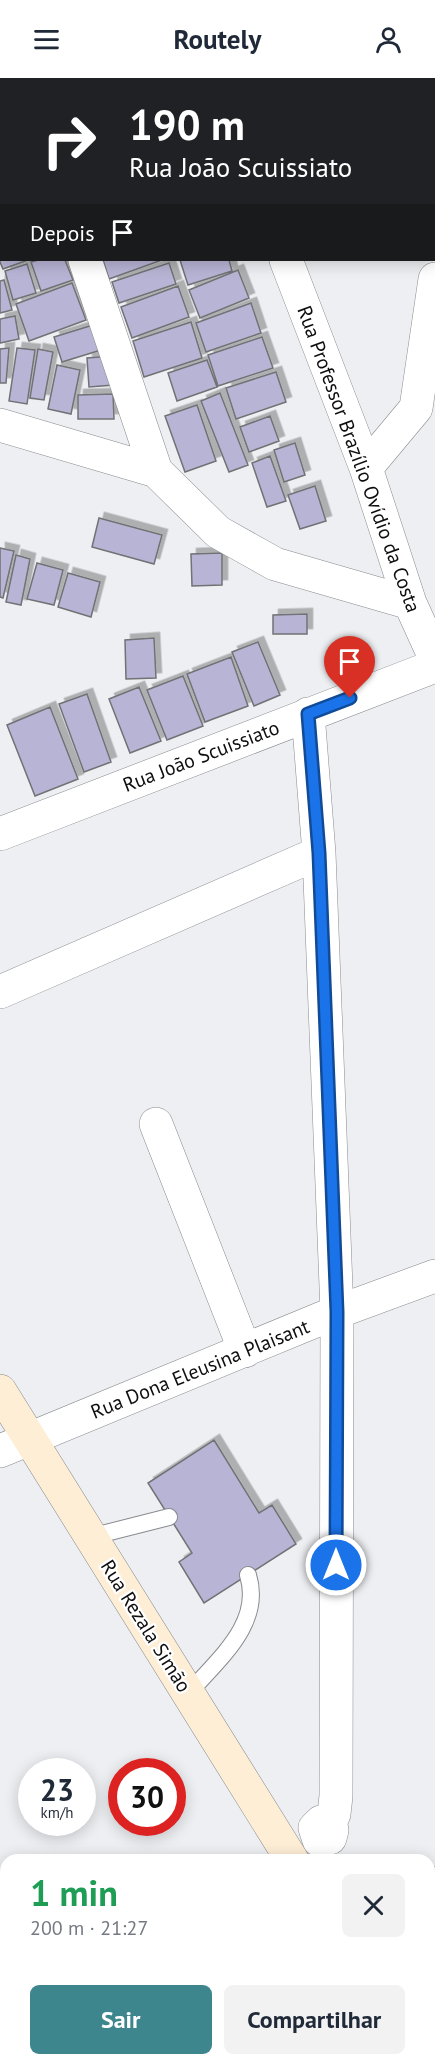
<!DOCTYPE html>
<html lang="pt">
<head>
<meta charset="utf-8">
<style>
  :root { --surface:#fff; --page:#f2f2f3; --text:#1f2937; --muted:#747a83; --accent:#3e868d }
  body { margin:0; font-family:"PT Sans",sans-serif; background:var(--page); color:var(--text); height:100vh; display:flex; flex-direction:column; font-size:22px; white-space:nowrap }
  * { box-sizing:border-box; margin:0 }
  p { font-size:20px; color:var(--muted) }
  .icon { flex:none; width:33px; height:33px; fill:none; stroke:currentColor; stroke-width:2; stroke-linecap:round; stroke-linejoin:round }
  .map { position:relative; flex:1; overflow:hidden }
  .details { position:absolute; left:0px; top:1776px; width:435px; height:212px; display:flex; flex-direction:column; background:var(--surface); border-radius:18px 18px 0 0; box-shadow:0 3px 15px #0003 }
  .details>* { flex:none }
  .hud { position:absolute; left:0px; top:0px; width:435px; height:183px; box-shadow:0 3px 15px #0003; background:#202124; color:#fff; overflow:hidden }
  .speed { position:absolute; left:18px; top:1680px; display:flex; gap:12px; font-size:30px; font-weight:700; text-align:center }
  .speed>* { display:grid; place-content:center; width:78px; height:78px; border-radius:50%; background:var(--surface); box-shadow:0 3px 15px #0003; line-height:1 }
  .speed small { font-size:15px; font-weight:400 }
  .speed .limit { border:9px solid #d22; background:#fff; color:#111 }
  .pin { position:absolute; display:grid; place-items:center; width:51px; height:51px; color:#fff; margin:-62px -26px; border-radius:50% 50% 50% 0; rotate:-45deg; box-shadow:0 0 6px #0007 }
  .pin .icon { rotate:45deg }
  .me { position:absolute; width:66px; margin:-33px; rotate:0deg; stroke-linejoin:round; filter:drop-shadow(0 0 4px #0008) }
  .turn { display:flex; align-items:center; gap:21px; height:126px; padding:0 30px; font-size:27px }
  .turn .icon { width:78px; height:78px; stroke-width:2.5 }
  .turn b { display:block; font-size:42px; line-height:51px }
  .then { display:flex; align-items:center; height:57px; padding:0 30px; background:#0003; gap:12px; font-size:22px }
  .round { display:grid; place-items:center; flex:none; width:63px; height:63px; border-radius:9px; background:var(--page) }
  .headline { display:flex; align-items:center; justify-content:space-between; height:102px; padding:0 30px }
  h1 { font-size:36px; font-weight:700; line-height:45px; color:#1e9e55 }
  .button { display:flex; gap:12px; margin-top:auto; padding:12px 30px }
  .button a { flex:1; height:69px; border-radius:9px; background:var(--accent); color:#fff; font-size:24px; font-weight:700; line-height:69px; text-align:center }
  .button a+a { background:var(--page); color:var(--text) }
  header { display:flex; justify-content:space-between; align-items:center; height:78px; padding:0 30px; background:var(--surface); font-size:27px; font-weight:700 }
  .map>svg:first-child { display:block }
  .building { fill:#b8b4d5; stroke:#727174; stroke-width:1.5; filter:url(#shadow) }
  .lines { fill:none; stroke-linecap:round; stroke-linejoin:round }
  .lane-casing { stroke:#898b8e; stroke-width:18 }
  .street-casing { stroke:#898b8e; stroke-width:34 }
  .secondary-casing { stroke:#898b8e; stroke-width:34 }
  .lane { stroke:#fff; stroke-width:16 }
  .street { stroke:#fff; stroke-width:33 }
  .secondary { stroke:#feeed6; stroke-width:33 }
  .route-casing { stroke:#114b97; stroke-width:15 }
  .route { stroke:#1a73e8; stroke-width:10 }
  .labels { text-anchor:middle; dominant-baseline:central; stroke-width:4.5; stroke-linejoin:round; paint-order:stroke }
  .street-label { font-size:20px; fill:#0e0e0f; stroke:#fff }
</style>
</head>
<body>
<header><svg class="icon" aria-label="menu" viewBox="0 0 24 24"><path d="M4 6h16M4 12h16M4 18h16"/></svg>Routely<svg class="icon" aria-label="person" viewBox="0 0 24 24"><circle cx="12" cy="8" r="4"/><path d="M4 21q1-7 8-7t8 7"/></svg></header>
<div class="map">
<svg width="435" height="1987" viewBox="0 0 435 1987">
  <defs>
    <filter id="shadow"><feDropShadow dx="5.5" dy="-5.5" stdDeviation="0" flood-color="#0004"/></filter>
  </defs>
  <rect width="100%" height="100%" fill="#edeff2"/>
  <path class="building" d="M0,166L2,182H28L3,191L0,184Z
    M38,182H65L73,202L41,213L31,184Z
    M103,182H162L109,201Z
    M180,182H229L232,193L188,207Z
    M169,185L176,206L119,225L112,204Z
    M27,186L36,215L13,222L5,193Z
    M238,192L249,220L200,240L189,212Z
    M4,202L12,232L0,235V203Z
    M72,205L86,242L29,263L16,226Z
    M178,208L189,239L132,260L121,229Z
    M251,225L261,255L206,274L196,245Z
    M15,238L19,261L0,265V241Z
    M191,244L202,280L144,299L133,263Z
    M93,247L101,272L62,284L54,259Z
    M262,259L273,290L218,308L208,277Z
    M9,270L6,305H0V271Z
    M17,270L35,272L27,326L9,323Z
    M38,271L53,274L44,322L30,320Z
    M112,278L114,307L89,309L87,280Z
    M207,282L217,309L177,323L168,295Z
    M57,287L80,292L71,336L48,331Z
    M276,294L286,324L236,341L226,310Z
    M220,315L248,387L229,394L201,323Z
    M113,316L114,341H78V317Z
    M197,327L216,383L185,394L165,338Z
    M270,338L279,363L249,374L240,349Z
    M295,365L305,397L284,404L274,372Z
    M270,378L286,423L267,429L252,385Z
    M315,408L326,443L300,451L288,417Z
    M99,440L162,457L154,486L92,469Z
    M0,470L14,473L3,520L0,519Z
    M222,475V507L192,508L191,476Z
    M16,477L30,481L21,527L6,524Z
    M37,485L63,492L54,527L27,521Z
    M68,495L100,504L91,539L58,529Z
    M307,536V556H273V537Z
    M154,560L156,600L126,601L125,562Z
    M258,564L280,617L254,628L232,574Z
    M231,579L248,628L205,644L187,596Z
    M183,598L203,648L167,662L147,612Z
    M139,609L161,663L130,675L109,621Z
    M87,616L111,684L84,694L59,626Z
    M50,629L78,701L35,718L7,647Z
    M214,1362L259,1435L272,1427L296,1466L204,1525L179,1484L192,1475L148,1405Z"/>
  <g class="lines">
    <g class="lane-casing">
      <path id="lane" d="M90,1459L169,1439
        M189,1615C218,1581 263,1546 248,1497"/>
    </g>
    <g class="street-casing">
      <path id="street" d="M216,0V2
        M353,2L357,0
        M85,182L156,393
        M286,182L366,390L410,525L435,580
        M0,347L156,393L218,454L275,486L410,525
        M366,390L416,330L435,201
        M308,636L319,775L337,1234L336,1718L334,1736L330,1745L321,1744L315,1750L319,1762L330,1760L332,1752L330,1745
        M0,756L435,588
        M0,914L319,775
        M156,1046L245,1273
        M0,1373L337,1234L435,1198
        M0,1972L6,1969
        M354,1982V1987"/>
    </g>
    <g class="secondary-casing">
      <path id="secondary" d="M0,1313L292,1782
        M429,1807L435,1805
        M389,1982L391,1987"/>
    </g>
    <use href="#lane" class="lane"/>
    <use href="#street" class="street"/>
    <use href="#secondary" class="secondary"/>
  </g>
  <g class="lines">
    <g class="route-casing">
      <path id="route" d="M336,1487L337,1234L319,775L308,636L350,620"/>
    </g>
    <use href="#route" class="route"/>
  </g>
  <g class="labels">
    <g class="street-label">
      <text transform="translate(359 381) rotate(70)">Rua Professor Brazílio Ovídio da Costa</text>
      <text transform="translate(201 678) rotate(-21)">Rua João Scuissiato</text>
      <text transform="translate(200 1291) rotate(-22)">Rua Dona Eleusina Plaisant</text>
      <text transform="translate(146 1548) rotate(58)">Rua Rezala Simão</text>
    </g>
  </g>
</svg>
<div class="speed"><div>23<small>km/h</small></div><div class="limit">30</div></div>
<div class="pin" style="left:350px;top:620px;background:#d93025"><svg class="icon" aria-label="arrive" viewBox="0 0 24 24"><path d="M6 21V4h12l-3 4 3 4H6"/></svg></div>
<svg class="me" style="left:336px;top:1487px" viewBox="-20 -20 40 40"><circle r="17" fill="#1a73e8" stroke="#fff" stroke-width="3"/><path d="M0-11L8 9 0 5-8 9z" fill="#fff"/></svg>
<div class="hud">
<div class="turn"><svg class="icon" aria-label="right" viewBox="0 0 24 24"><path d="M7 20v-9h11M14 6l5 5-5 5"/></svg><div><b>190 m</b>Rua João Scuissiato</div></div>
<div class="then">Depois<svg class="icon" aria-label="arrive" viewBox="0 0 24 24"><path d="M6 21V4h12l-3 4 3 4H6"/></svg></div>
</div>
<section class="details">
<div class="headline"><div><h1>1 min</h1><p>200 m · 21:27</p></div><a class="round"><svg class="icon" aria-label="close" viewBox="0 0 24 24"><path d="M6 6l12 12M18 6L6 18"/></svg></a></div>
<div class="button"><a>Sair</a><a>Compartilhar</a></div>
</section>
</div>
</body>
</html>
